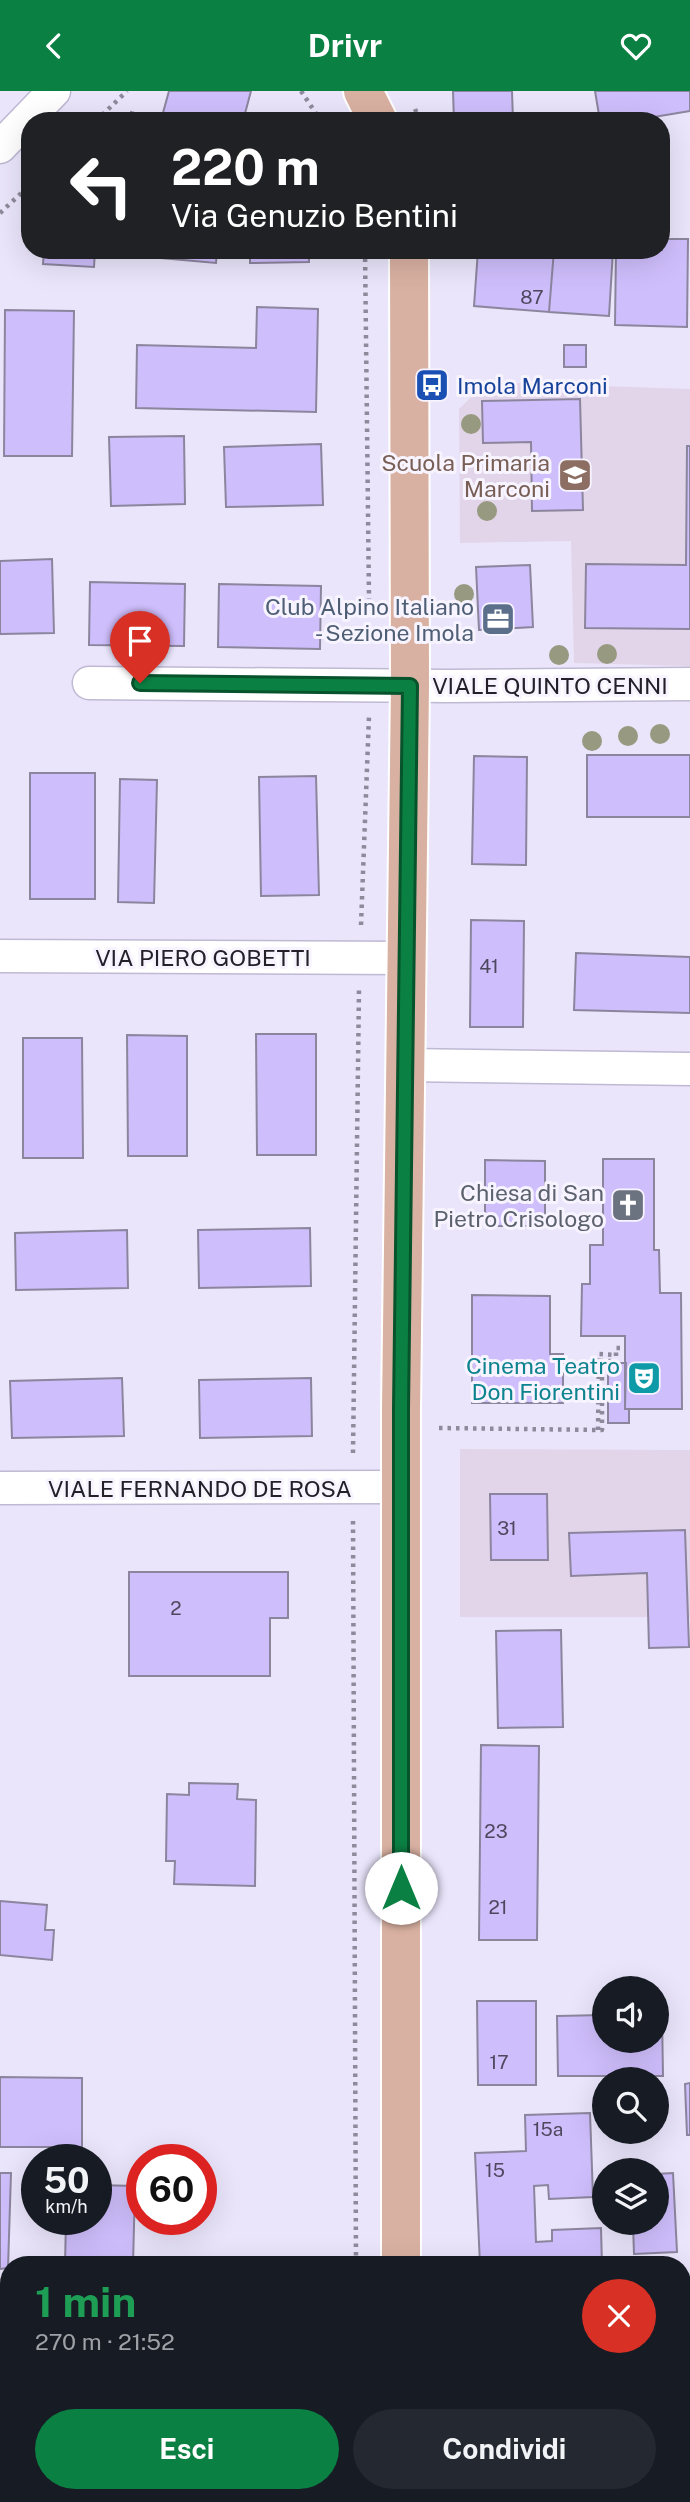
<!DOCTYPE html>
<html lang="it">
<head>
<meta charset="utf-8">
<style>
  :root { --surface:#171b24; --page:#242831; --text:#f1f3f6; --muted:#9ea1a6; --accent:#0b8043 }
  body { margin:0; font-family:"Public Sans",sans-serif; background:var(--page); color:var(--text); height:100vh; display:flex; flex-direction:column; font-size:26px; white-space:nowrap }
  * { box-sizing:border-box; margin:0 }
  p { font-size:23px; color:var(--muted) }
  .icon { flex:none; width:38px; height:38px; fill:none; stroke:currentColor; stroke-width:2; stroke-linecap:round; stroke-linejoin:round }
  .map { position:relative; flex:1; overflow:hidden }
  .sheet { position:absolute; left:0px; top:2165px; width:691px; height:247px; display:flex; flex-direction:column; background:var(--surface); border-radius:28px 28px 0 0; box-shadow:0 7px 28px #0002 }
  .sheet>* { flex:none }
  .hud { position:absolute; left:21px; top:21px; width:649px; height:147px; border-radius:28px; box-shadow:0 7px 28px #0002; background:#202124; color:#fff; overflow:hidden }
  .tools { position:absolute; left:592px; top:1885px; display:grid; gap:14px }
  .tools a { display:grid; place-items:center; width:77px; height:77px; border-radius:50%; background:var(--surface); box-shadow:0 7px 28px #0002; font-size:35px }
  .speed { position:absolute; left:21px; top:2053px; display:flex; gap:14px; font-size:35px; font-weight:700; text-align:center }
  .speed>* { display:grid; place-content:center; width:91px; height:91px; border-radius:50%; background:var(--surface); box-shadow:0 7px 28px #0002; line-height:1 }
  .speed small { font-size:18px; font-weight:400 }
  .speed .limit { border:10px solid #d22; background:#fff; color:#111 }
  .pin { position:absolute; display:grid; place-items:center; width:60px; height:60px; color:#fff; margin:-72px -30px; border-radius:50% 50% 50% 0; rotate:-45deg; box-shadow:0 0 7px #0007 }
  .pin .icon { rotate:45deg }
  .me { position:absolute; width:77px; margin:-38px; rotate:0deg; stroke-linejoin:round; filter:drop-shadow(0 0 5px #0008) }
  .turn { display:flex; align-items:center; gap:24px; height:147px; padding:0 35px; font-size:32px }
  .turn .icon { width:91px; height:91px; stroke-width:2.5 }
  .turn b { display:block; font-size:49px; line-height:60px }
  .round { display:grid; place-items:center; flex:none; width:74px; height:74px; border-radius:37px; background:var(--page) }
  .summary { display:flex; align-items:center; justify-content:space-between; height:119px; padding:0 35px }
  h1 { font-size:42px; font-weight:700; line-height:52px; color:#1e9e55 }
  .action { display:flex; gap:14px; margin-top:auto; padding:14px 35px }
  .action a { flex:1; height:80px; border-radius:42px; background:var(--accent); color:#fff; font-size:28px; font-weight:700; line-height:80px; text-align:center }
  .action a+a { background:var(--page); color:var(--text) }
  header { display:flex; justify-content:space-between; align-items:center; height:91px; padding:0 35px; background:var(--accent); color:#fff; font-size:32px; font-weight:700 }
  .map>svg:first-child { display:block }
  .commercial { fill:#edd7e5 }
  .education { fill:#e2d5e9 }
  .building { fill:#cfbefc; stroke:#8c859e; stroke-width:2 }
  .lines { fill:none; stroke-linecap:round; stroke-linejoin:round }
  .minor-casing { stroke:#bfb9d3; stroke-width:35 }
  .tertiary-casing { stroke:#bfb9d3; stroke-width:42 }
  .primary-casing { stroke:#fff; stroke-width:42 }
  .path { stroke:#8e8a9b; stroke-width:4.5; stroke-dasharray:3.5 5; stroke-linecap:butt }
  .minor { stroke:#fff; stroke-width:32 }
  .tertiary { stroke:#fff; stroke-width:38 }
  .primary { stroke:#d9b1a2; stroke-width:38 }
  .tree { fill:#989981 }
  .route-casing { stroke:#07532c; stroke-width:18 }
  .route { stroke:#0b8043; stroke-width:12 }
  .labels { text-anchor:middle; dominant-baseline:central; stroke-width:6; stroke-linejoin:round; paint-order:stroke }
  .number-label { font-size:19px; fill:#4e485e }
  .transit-label { font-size:23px; fill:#164399; stroke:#f7f4ff; text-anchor:start }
  .education-label { font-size:23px; fill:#785e54; stroke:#f7f4ff; text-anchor:end }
  .service-label { font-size:23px; fill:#4e5e75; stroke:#f7f4ff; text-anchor:end }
  .street-label { font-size:23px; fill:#23202a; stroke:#f7f4ff }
  .worship-label { font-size:23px; fill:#5b616d; stroke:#f7f4ff; text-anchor:end }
  .culture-label { font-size:23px; fill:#0d838f; stroke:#f7f4ff; text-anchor:end }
</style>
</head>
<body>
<header><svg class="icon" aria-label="back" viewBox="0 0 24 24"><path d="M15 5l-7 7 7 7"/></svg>Drivr<svg class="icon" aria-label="heart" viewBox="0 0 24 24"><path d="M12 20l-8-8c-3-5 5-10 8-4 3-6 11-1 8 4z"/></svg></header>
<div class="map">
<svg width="690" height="2411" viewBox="0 0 690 2411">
  <rect width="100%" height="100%" fill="#eae5fb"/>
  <path class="commercial" d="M690,2269V2411H456V2403H682L683,2271Z
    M196,2403H345V2411H196Z"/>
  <path class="education" d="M487,291L690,298V575L574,572L571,450L460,452L459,318Z
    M460,1358L690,1359V1526H460Z"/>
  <path class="building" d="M169,0H251L243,30H129L131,21L161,29Z
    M453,0H512L513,30H454Z
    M595,0H690V20L630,30H600Z
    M662,148H688L687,236L615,234L616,159H662Z
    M44,159H95L94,176L43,173Z
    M161,159H217L216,172L161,167Z
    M250,159H309V171L250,172Z
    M478,159H554L549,221L474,215Z
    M554,159H613L609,225L549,221Z
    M257,216L318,218L316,321L136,317L137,254L256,257Z
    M5,219L74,220L72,365H4Z
    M564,254H586V276H564Z
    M580,308L583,419L532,420L531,351L483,352L482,310Z
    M184,345L185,413L111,415L109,346Z
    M321,353L323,414L226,416L224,356Z
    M687,355H690V538L585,537L586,473L686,474Z
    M52,468L54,542L0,543V470Z
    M530,474L533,536L479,539L476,476Z
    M90,491L185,493L184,555L89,554Z
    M219,493L321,495L320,558L218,556Z
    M587,664H690V726H587Z
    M474,665L527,666L526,774L472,773Z
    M30,682H95V808H30Z
    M316,685L319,804L261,805L259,686Z
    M120,688L157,689L154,812L118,811Z
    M471,829L524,830L523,936H470Z
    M576,862L690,866V922L574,919Z
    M256,943H316V1064H257Z
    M127,944L187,945V1065H128Z
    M23,947H82L83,1067H23Z
    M603,1068H654V1159H659L660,1202H681L682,1318H625V1245H581L582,1193H590V1154H603Z
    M485,1069L545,1070V1135H485Z
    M310,1137L311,1195L199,1197L198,1139Z
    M127,1139L128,1197L16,1199L15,1142Z
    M472,1204L550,1205V1263H563V1312H472Z
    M608,1272H626L625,1318H629V1332H608Z
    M122,1287L124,1345L12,1347L10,1290Z
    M311,1287L312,1345L200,1347L199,1289Z
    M490,1403H547L548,1469H491Z
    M685,1439L689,1556L649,1557L647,1482L571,1485L569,1442Z
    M129,1481H288V1527H270V1585H129Z
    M561,1539L563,1636L498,1637L496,1540Z
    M481,1654L539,1655L537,1849H479Z
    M189,1692L238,1693L237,1708L256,1709L255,1795L174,1793L175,1770H166L167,1703L189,1704Z
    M0,1810L47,1814L45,1839H54L52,1869L0,1864Z
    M477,1910H536V1994H478Z
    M604,1924V1950H656V1924H662L663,1985H558L557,1925Z
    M0,1986L82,1987V2056H0Z
    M690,1992V2044H687L685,1993Z
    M590,2022L593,2106L549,2108L548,2094L534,2095L536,2151L552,2150V2139L601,2137L602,2174H480L475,2062L526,2060L525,2024Z
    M0,2082H11L8,2177L0,2178Z
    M673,2082L677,2161L634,2163L633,2134L624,2135V2132H656V2083Z
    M96,2094L135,2095L133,2174H65L66,2128H96Z
    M690,2274V2411H518V2403H682V2275Z"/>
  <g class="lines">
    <g class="minor-casing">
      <path id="minor" d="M0,56L54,0
        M89,592L449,595L690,593
        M0,865L405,867
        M404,974L690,978
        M0,1397L401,1396"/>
    </g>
    <g class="tertiary-casing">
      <path id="tertiary" d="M682,2230L690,2227
        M0,2261H9"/>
    </g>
    <g class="primary-casing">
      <path id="primary" d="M363,0L378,30
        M401,2174V1318L410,595L409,159
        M398,2411V2403"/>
    </g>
    <path class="path" d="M301,0L321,30
      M415,18L420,30
      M96,30L127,0
      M0,122L30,94
      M365,159L369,508
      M361,834L369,625
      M616,1265V1257H625
      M439,1337L602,1339V1270H616V1272
      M598,1339L599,1263L616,1264
      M353,1362L359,898
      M353,1430L356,2174
      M95,2403L101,2411
      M355,2411V2403
      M443,2411V2403"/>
    <use href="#minor" class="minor"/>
    <use href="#tertiary" class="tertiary"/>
    <use href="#primary" class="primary"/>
  </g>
  <g class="tree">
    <circle cx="471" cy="333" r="10"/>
    <circle cx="487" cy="420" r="10"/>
    <circle cx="464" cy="503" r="10"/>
    <circle cx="607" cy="563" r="10"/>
    <circle cx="559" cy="564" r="10"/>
    <circle cx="660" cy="643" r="10"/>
    <circle cx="628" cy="645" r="10"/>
    <circle cx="592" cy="650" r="10"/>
  </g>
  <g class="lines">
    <g class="route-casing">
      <path id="route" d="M140,592L410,595L401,1318V1797"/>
    </g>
    <use href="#route" class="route"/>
  </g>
  <defs>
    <g id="bus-square" transform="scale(1.75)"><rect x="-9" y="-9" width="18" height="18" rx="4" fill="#1a4fb4" stroke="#f7f4ff"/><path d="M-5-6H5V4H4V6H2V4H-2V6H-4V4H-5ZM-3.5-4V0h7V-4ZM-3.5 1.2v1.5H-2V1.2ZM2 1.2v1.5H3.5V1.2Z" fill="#fff"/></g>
    <g id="school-square" transform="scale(1.75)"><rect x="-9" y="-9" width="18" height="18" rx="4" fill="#8d6e63" stroke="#f7f4ff"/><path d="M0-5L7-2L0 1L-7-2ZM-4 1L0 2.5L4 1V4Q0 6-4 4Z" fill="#fff"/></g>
    <g id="office-square" transform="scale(1.75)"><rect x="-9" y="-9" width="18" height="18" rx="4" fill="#5c6f8a" stroke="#f7f4ff"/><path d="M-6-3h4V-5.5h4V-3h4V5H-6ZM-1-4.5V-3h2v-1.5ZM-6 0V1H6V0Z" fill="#fff"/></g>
    <g id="church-square" transform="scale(1.75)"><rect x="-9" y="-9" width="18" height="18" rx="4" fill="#6b7280" stroke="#f7f4ff"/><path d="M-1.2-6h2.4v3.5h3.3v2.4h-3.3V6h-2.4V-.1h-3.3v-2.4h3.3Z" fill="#fff"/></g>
    <g id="theatre-square" transform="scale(1.75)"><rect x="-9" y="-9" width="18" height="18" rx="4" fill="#0f9aa8" stroke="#f7f4ff"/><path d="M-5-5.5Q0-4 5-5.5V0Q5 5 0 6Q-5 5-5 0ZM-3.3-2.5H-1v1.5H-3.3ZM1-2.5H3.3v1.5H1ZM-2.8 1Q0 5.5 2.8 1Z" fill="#fff"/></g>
  </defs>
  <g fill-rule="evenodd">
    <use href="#bus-square" x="432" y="294"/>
    <use href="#school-square" x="575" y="384"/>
    <use href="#office-square" x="498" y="528"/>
    <use href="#church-square" x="628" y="1114"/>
    <use href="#theatre-square" x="644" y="1287"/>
  </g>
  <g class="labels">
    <g class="number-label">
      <text x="532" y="206">87</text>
      <text x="489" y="875">41</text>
      <text x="507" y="1437">31</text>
      <text x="176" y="1517">2</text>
      <text x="496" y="1740">23</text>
      <text x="498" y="1816">21</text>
      <text x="499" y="1971">17</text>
      <text x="548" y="2038">15a</text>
      <text x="495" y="2079">15</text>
    </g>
    <g class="transit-label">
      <text x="457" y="294">Imola Marconi</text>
    </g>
    <g class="education-label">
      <text x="550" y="371">Scuola Primaria<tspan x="550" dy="26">Marconi</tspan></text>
    </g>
    <g class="service-label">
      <text x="474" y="515">Club Alpino Italiano<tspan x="474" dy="26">- Sezione Imola</tspan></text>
    </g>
    <g class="street-label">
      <text x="550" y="594">VIALE QUINTO CENNI</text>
      <text x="203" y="866">VIA PIERO GOBETTI</text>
      <text x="200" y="1397">VIALE FERNANDO DE ROSA</text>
    </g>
    <g class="worship-label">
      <text x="604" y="1101">Chiesa di San<tspan x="604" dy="26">Pietro Crisologo</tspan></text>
    </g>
    <g class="culture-label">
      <text x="620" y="1274">Cinema Teatro<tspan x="620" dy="26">Don Fiorentini</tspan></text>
    </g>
  </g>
</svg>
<div class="tools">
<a><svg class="icon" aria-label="sound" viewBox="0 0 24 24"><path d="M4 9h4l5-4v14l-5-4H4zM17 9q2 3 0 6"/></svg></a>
<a><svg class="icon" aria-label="search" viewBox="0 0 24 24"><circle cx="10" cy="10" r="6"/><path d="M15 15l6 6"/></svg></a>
<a><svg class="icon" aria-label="layers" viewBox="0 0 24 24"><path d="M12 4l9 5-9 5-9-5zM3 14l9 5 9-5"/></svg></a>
</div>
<div class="speed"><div>50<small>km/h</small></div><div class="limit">60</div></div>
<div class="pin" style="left:140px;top:592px;background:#d93025"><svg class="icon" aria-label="arrive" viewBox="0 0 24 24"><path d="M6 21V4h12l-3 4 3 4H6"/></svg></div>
<svg class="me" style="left:401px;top:1797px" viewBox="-20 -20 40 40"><circle r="19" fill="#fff"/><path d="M0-13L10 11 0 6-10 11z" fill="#0b8043"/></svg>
<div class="hud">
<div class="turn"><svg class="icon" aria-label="left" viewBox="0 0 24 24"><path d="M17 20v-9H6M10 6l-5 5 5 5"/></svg><div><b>220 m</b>Via Genuzio Bentini</div></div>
</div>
<section class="sheet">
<div class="summary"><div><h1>1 min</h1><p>270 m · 21:52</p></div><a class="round" style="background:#d93025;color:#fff"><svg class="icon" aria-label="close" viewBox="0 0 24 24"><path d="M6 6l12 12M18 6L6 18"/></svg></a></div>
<div class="action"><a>Esci</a><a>Condividi</a></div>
</section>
</div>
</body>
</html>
